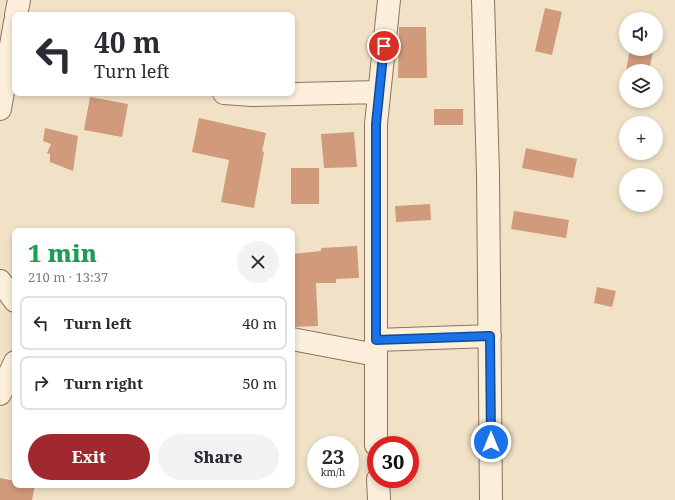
<!DOCTYPE html>
<html lang="en">
<head>
<meta charset="utf-8">
<style>
  :root { --surface:#fff; --page:#f2f2f3; --text:#2b2b33; --muted:#7c7c81; --line:#e1e1e2; --accent:#a0282f }
  body { margin:0; font-family:"Noto Serif",serif; background:var(--page); color:var(--text); height:100vh; display:flex; flex-direction:column; font-size:15px; white-space:nowrap }
  * { box-sizing:border-box; margin:0 }
  p { font-size:13px; color:var(--muted) }
  .icon { flex:none; width:22px; height:22px; fill:none; stroke:currentColor; stroke-width:2; stroke-linecap:round; stroke-linejoin:round }
  .map { position:relative; flex:1; overflow:hidden }
  .details { position:absolute; left:12px; top:228px; width:283px; height:260px; display:flex; flex-direction:column; background:var(--surface); border-radius:8px; box-shadow:0 2px 6px #0003 }
  .details>* { flex:none }
  .banner { position:absolute; left:12px; top:12px; width:283px; height:84px; border-radius:8px; box-shadow:0 2px 6px #0003; background:#fff; color:var(--text); overflow:hidden }
  .controls { position:absolute; left:619px; top:12px; display:grid; gap:8px }
  .controls a { display:grid; place-items:center; width:44px; height:44px; border-radius:50%; background:var(--surface); box-shadow:0 2px 6px #0003; font-size:20px }
  .speed { position:absolute; left:307px; top:436px; display:flex; gap:8px; font-size:20px; font-weight:700; text-align:center }
  .speed>* { display:grid; place-content:center; width:52px; height:52px; border-radius:50%; background:var(--surface); box-shadow:0 2px 6px #0003; line-height:1 }
  .speed small { font-size:10px; font-weight:400 }
  .speed .limit { border:6px solid #d22; background:#fff; color:#111 }
  .pin { position:absolute; display:grid; place-items:center; width:34px; height:34px; color:#fff; margin:-17px; border:2px solid #fff; border-radius:50%; box-shadow:0 1px 4px #0007 }
  .me { position:absolute; width:44px; margin:-22px; rotate:0deg; stroke-linejoin:round; filter:drop-shadow(0 0 3px #0008) }
  .turn { display:flex; align-items:center; gap:14px; height:84px; padding:0 16px; font-size:18px }
  .turn .icon { width:52px; height:52px; stroke-width:2.5 }
  .turn b { display:block; font-size:28px; line-height:34px }
  .round { display:grid; place-items:center; flex:none; width:42px; height:42px; border-radius:21px; background:var(--page) }
  .headline { display:flex; align-items:center; justify-content:space-between; height:68px; padding:0 16px }
  h1 { font-size:24px; font-weight:800; line-height:30px; color:#1e9e55 }
  .button { display:flex; gap:8px; margin-top:auto; padding:8px 16px }
  .button a { flex:1; height:46px; border-radius:24px; background:var(--accent); color:#fff; font-size:16px; font-weight:800; line-height:46px; text-align:center }
  .button a+a { background:var(--page); color:var(--text) }
  ul { padding:0; list-style:none }
  li { display:flex; align-items:center; gap:12px; height:54px; margin:0 8px 6px; padding:0 8px; border:2px solid var(--line); border-radius:8px }
  li div { flex:1 }
  li b { display:block; font-size:15px }
  li em { font-style:normal }
  .map>svg:first-child { display:block }
  .building { fill:#d09a7b }
  .lines { fill:none; stroke-linecap:round; stroke-linejoin:round }
  .minor-casing { stroke:#8e735b; stroke-width:24 }
  .minor { stroke:#fbefdb; stroke-width:22 }
  .route-casing { stroke:#114b97; stroke-width:10 }
  .route { stroke:#1a73e8; stroke-width:7 }
</style>
</head>
<body>
<div class="map">
<svg width="675" height="500" viewBox="0 0 675 500">
  <rect width="100%" height="100%" fill="#f1e2c7"/>
  <path class="building" d="M545,8L562,12L552,55L535,51Z
    M399,27H426L427,78H398Z
    M630,49L653,51L649,71H626Z
    M90,97L128,104L122,137L84,130Z
    M434,109H463V125H434Z
    M199,118L266,133L262,151L264,152L254,208L221,202L229,160L192,152Z
    M45,128L78,136L73,171L50,162V154L47,153L51,144L43,141Z
    M354,132L357,167L324,168L321,134Z
    M526,148L577,159L573,178L522,168Z
    M291,168H319V204H291Z
    M430,204L431,220L396,222L395,206Z
    M514,211L569,220L566,238L511,229Z
    M357,246L359,278L336,279V283H316L318,326L292,327V254L321,251V248Z
    M597,287L616,291L612,307L594,303Z
    M0,478L15,481V485H35L32,500H0Z"/>
  <g class="lines">
    <g class="minor-casing">
      <path id="minor" d="M483,0L488,174L491,500
        M16,15L19,0
        M224,93L252,95L379,92
        M0,109L15,22
        M0,281L15,301
        M292,339L376,355
        M376,340L490,336
        M0,394L15,362
        M376,445V124L389,0
        M378,479L379,500"/>
    </g>
    <use href="#minor" class="minor"/>
  </g>
  <g class="lines">
    <g class="route-casing">
      <path id="route" d="M384,46L376,124V340L490,336L491,442"/>
    </g>
    <use href="#route" class="route"/>
  </g>
</svg>
<div class="controls">
<a><svg class="icon" aria-label="sound" viewBox="0 0 24 24"><path d="M4 9h4l5-4v14l-5-4H4zM17 9q2 3 0 6"/></svg></a>
<a><svg class="icon" aria-label="layers" viewBox="0 0 24 24"><path d="M12 4l9 5-9 5-9-5zM3 14l9 5 9-5"/></svg></a>
<a>+</a>
<a>−</a>
</div>
<div class="speed"><div>23<small>km/h</small></div><div class="limit">30</div></div>
<div class="pin" style="left:384px;top:46px;background:#d93025"><svg class="icon" aria-label="arrive" viewBox="0 0 24 24"><path d="M6 21V4h12l-3 4 3 4H6"/></svg></div>
<svg class="me" style="left:491px;top:442px" viewBox="-20 -20 40 40"><circle r="17" fill="#1a73e8" stroke="#fff" stroke-width="3"/><path d="M0-11L8 9 0 5-8 9z" fill="#fff"/></svg>
<div class="banner">
<div class="turn"><svg class="icon" aria-label="left" viewBox="0 0 24 24"><path d="M17 20v-9H6M10 6l-5 5 5 5"/></svg><div><b>40 m</b>Turn left</div></div>
</div>
<section class="details">
<div class="headline"><div><h1>1 min</h1><p>210 m · 13:37</p></div><a class="round"><svg class="icon" aria-label="close" viewBox="0 0 24 24"><path d="M6 6l12 12M18 6L6 18"/></svg></a></div>
<ul>
<li><svg class="icon" aria-label="left" viewBox="0 0 24 24"><path d="M17 20v-9H6M10 6l-5 5 5 5"/></svg><div><b>Turn left</b></div><em>40 m</em></li>
<li><svg class="icon" aria-label="right" viewBox="0 0 24 24"><path d="M7 20v-9h11M14 6l5 5-5 5"/></svg><div><b>Turn right</b></div><em>50 m</em></li>
</ul>
<div class="button"><a>Exit</a><a>Share</a></div>
</section>
</div>
</body>
</html>
